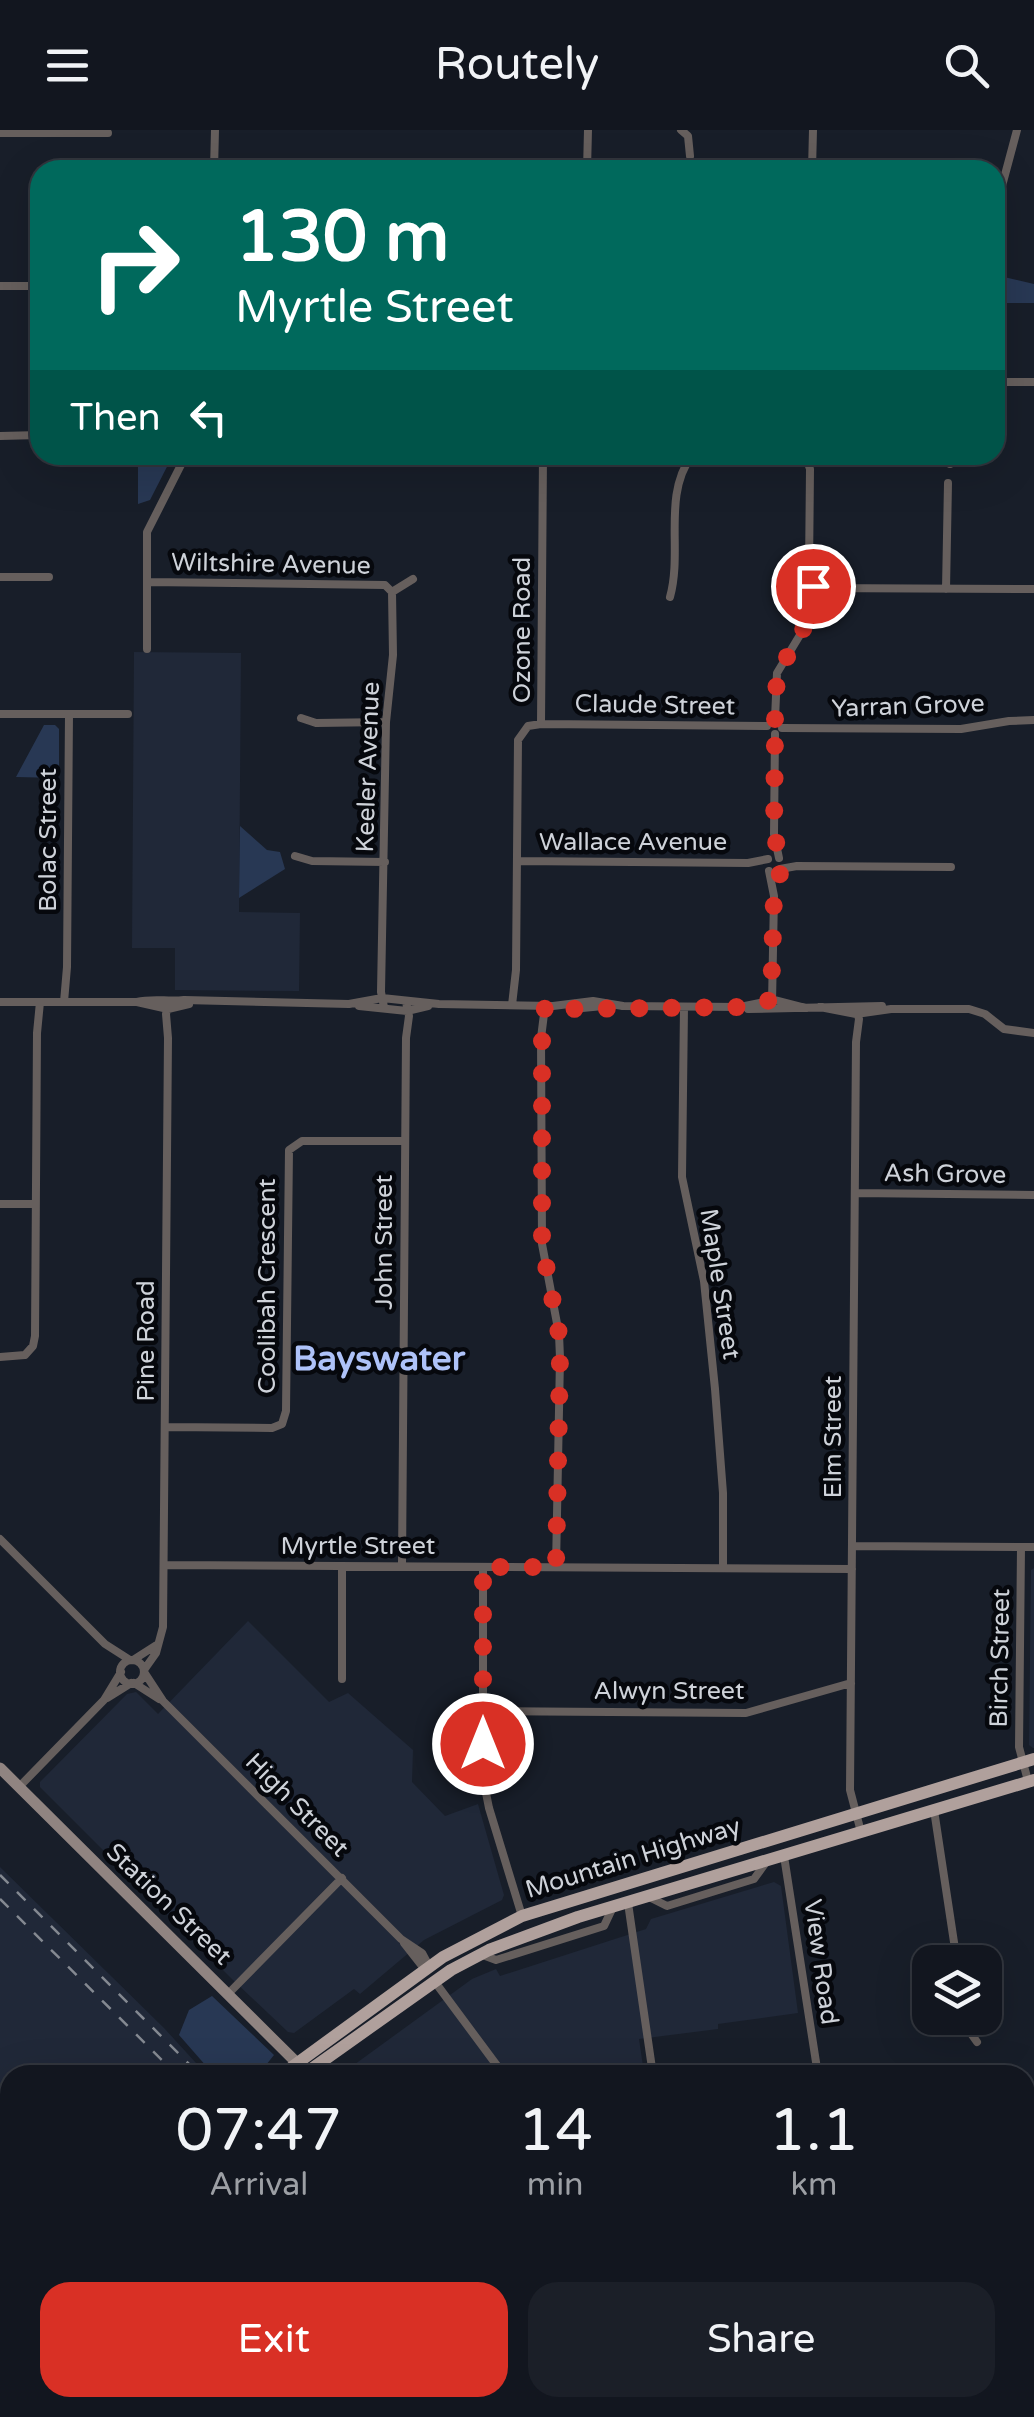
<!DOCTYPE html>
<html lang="en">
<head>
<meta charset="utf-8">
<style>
  :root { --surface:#12161f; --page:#1b1f28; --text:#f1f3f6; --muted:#9c9fa4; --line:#31353d; --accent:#d93025 }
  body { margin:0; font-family:"Varela Round",sans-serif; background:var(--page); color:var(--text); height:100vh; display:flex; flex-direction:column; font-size:38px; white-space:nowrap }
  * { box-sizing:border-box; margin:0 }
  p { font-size:32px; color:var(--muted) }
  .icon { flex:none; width:55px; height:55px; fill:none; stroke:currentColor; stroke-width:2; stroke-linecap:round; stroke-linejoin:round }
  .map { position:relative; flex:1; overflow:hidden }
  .side { position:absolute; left:0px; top:1935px; width:1035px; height:352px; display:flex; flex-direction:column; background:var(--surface); border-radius:30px 30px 0 0; box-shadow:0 10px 40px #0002,0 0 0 2px var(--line) }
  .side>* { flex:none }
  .hud { position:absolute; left:30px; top:30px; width:975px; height:305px; border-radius:30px; box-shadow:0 10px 40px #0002,0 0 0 2px var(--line); background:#00695c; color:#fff; overflow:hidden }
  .buttons { position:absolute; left:912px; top:1815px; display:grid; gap:20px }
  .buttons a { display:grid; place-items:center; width:90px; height:90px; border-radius:20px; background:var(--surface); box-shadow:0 10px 40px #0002,0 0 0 2px var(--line); font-size:50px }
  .pin { position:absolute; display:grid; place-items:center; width:85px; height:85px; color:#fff; margin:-42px; border:5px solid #fff; border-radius:50%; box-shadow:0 2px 10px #0007 }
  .me { position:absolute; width:110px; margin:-55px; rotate:0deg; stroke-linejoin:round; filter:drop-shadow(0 0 8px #0008) }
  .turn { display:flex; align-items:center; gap:35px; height:210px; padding:0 40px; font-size:45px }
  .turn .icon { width:130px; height:130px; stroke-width:2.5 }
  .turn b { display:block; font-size:70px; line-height:85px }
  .then { display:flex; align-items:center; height:95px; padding:0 40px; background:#0003; gap:20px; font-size:38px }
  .eta { display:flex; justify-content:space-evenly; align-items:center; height:170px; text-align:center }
  .eta b { font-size:60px; font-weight:600; line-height:70px }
  .action { display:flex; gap:20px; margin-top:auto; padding:20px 40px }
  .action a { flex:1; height:115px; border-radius:30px; background:var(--accent); color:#fff; font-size:40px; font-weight:600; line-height:115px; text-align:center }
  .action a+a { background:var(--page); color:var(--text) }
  header { display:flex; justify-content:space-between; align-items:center; height:130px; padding:0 40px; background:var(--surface); font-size:45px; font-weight:600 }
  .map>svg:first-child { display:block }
  .built { fill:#202838 }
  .green { fill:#283854 }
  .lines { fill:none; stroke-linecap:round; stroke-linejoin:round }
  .street { stroke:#665f5d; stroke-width:8 }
  .secondary { stroke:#908481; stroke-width:11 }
  .primary { stroke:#b0a09c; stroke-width:12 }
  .rail { stroke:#848991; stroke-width:2.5; stroke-dasharray:12 12; stroke-linecap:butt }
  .route { stroke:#d93025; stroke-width:18; stroke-dasharray:0 32.4 }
  .labels { text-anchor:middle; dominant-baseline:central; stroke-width:9; stroke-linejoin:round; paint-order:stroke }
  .street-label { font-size:25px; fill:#ced2d9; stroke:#06080d }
  .district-label { font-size:35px; font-weight:bold; fill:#aec2f8; stroke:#06080d }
</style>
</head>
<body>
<header><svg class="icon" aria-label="menu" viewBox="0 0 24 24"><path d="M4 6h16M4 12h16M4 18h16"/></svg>Routely<svg class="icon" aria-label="search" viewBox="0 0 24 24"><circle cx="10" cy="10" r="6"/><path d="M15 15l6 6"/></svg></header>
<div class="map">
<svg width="1034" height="2287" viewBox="0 0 1034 2287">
  <rect width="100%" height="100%" fill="#181e29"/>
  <path class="built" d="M134,522L241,523L239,782L300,783L299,861L175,860V818H132Z
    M1034,1438V1618H1033L1029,1615L1031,1440Z
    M248,1491L329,1572L348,1563L413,1620L412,1652L445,1686L478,1674L504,1765L502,1770L424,1810L360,1864L354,1859L294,1903L288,1902L233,1850L40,1657V1652L127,1564L136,1562L158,1584Z
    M0,1737L164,1898L207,1945H10V2090L0,2078Z
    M774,1752L781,1756L798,1883L718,1894V1899L639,1909L643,1936L640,1941L627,1945H340L472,1849L496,1839L500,1846L646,1799L651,1789Z
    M712,2278H947L948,2287H714Z"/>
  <path class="green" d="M995,145L1034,154V173H995Z
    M138,325H173L150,370L138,374Z
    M44,595H55L59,599V648L16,647Z
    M240,696L267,720L280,722L285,739L239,768Z
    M212,1866L274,1925L258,1945H214L179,1905L189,1880Z
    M10,2194V2278H347L357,2287H0V2202Z"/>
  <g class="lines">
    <path class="street" d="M681,0L688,6L690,26
      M0,3H108
      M214,40L215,0
      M587,40L588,0
      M812,40L813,0
      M995,82L1017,0
      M0,156H40
      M995,252H1034
      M0,306L40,305
      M712,325L730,329L769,325
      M950,334V325
      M0,447H49
      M147,452L385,455L392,462
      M813,458L1034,459
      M946,459L948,353
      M670,467C683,420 662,366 692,325
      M147,519V402L186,325
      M0,584H128
      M301,588L316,593L386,592
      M775,589L777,543L803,500L813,462L809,440L810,339L805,325
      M541,594L767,596
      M782,598L961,599L1009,591L1034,590
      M775,604L774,704L779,728
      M295,726L312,731L385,732
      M517,731L748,733L768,729
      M780,739L797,736L951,737
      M769,741L774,766L772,873
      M0,872H137L168,879L189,874
      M64,872L67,837L69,584
      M137,872C153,868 168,872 184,870L349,874L382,868L439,874L553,876L593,871L623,876
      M512,875L516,840L518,610L528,596L541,594L543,325
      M359,876L407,881L428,876
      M545,876L541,908L542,1114L559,1204L560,1228L556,1437
      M622,876L740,877L775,870L806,878
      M384,877L381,862L386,592L393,525L392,462L413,449
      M684,877L682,1047L704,1151L715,1259L723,1363V1438
      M820,877L856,884L891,879H969L985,884L1004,899L1034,903
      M856,878L859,889L856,912L850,1660L861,1702
      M572,879L603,876
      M748,879L882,876
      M855,1063L1034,1065
      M0,1074H35
      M0,1227L25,1225L33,1216L35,1206L37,903L40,872
      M166,1297L272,1298L282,1294L286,1281L289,1020L302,1011H405
      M0,1409L105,1514L130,1530
      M852,1416L1021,1417
      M164,1435L852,1439
      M402,1436L406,908L409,886L406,872
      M483,1437V1648L489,1678L522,1786
      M133,1530L158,1514
      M120 1542a12 12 0 1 1 24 0a12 12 0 1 1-24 0Z
      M144,1540L156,1523L163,1497L168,908L166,884L169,872
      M144,1542L163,1571L401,1809L422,1823L430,1838
      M342,1549V1436
      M134,1553L159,1569
      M107,1568L131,1553
      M483,1581L746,1583L851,1553
      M1028,1651L1019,1617L1021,1417H1034
      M19,1657L104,1570L121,1542
      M934,1680L957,1832
      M784,1726L818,1945
      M649,1767L667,1776L754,1749L767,1731
      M628,1773L653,1945
      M404,1813L426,1841
      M480,1824L496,1830L604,1796L613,1777
      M928,1845H930
      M435,1852L504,1945
      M228,1864L342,1748
      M964,1888L965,1895L977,1912
      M1025,2064L1034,2063
      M1025,2232L1033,2287
      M362,2278L372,2287
      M557,2278L567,2287
      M701,2278L702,2287
      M588,2287L602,2278"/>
    <path class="secondary" d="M0,1638L302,1938"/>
    <path class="primary" d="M281,1945L443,1827L522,1786L1034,1629
      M303,1945L451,1840L489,1820L578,1787L1034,1650
      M0,2152L10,2145
      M0,2186L10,2179"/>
    <path class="rail" d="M0,1745L200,1945
      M0,1769L177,1945
      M522,2278L532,2287"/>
  </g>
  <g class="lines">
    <path class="route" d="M483,1614V1437H556L560,1228L559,1204L542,1114V908L545,876L576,879L740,877L771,870L774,766L782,736L774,704L775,604L782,596L775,589L777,544L803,500L813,456"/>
  </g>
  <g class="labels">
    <g class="street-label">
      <text transform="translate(271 434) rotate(1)">Wiltshire Avenue</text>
      <text transform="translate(522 500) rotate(-90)">Ozone Road</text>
      <text transform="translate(655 575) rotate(1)">Claude Street</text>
      <text transform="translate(908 576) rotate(-2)">Yarran Grove</text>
      <text transform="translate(368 637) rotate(-88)">Keeler Avenue</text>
      <text transform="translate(48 710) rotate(-90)">Bolac Street</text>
      <text x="633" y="712">Wallace Avenue</text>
      <text transform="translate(945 1044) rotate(1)">Ash Grove</text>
      <text transform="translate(384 1112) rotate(-90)">John Street</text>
      <text transform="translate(720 1154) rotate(81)">Maple Street</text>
      <text transform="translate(267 1156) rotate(-90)">Coolibah Crescent</text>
      <text transform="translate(146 1211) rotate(-90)">Pine Road</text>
      <text transform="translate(833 1307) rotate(-90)">Elm Street</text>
      <text x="358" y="1416">Myrtle Street</text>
      <text transform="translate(1000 1528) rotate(-89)">Birch Street</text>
      <text x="669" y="1561">Alwyn Street</text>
      <text transform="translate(297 1675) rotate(45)">High Street</text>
      <text transform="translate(633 1728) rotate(-17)">Mountain Highway</text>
      <text transform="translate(169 1774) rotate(44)">Station Street</text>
      <text transform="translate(821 1832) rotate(82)">View Road</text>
    </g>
    <g class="district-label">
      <text x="379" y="1229">Bayswater</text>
    </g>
  </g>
</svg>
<div class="buttons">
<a><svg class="icon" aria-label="layers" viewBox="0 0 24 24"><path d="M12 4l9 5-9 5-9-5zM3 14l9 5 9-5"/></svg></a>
</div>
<div class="pin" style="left:813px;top:456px;background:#d93025"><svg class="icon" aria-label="arrive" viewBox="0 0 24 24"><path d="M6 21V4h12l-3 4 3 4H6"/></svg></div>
<svg class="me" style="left:483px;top:1614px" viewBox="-20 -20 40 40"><circle r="17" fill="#d93025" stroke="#fff" stroke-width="3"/><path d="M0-11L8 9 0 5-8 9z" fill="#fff"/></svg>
<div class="hud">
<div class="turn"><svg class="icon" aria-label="right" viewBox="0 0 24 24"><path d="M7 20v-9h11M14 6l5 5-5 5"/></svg><div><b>130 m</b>Myrtle Street</div></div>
<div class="then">Then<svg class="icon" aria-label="left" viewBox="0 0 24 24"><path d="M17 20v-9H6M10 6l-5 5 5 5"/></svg></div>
</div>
<section class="side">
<div class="eta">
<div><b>07:47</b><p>Arrival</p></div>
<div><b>14</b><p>min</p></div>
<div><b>1.1</b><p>km</p></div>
</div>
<div class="action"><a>Exit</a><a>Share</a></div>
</section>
</div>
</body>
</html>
